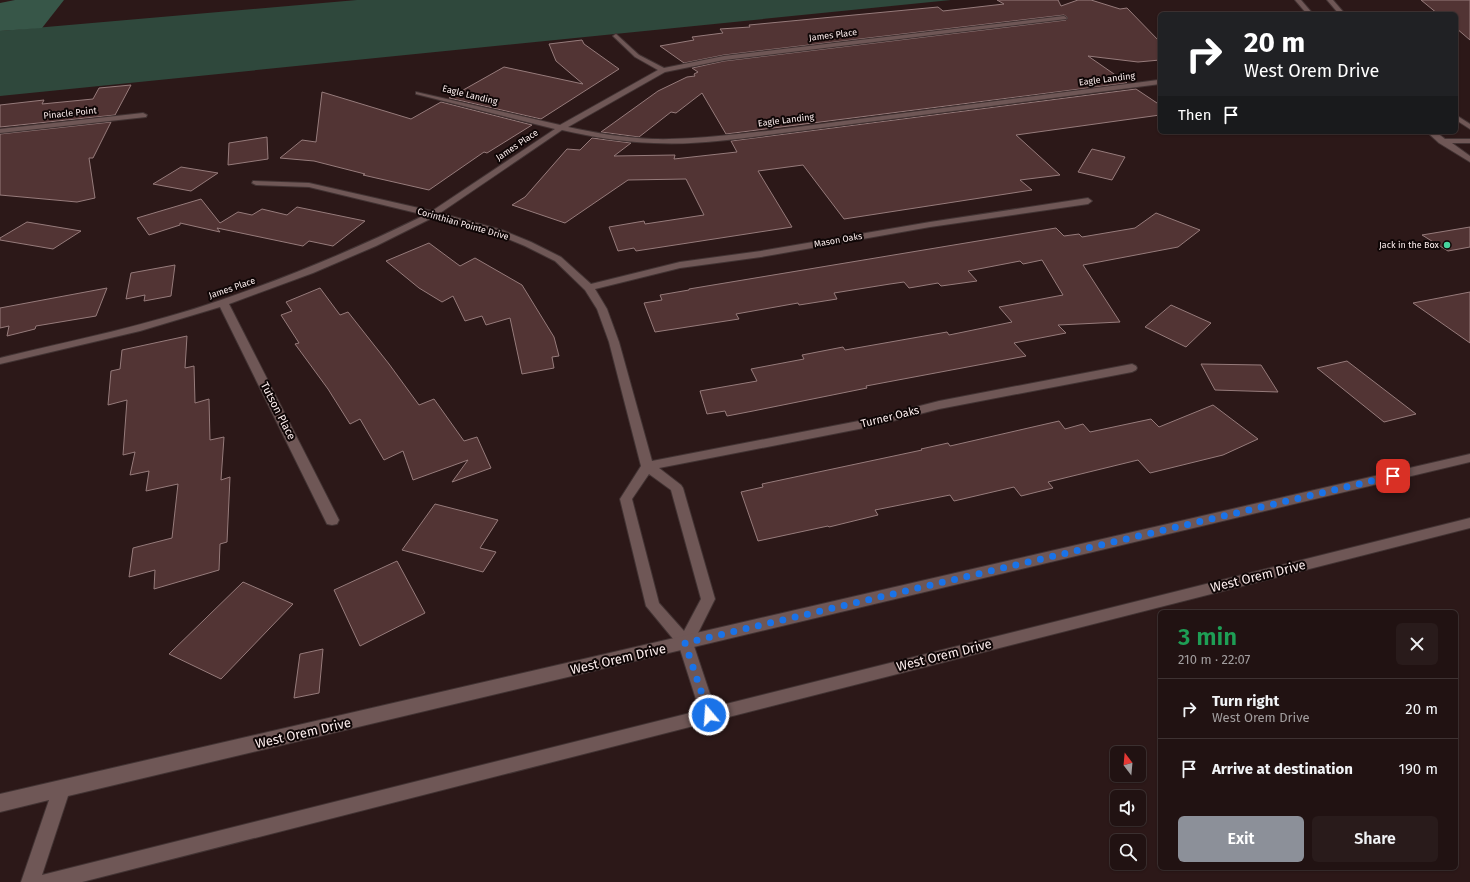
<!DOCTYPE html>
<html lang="en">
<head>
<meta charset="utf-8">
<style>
  :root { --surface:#211212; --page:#291b1b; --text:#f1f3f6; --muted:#a29e9f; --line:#3e3232; --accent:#8c9099 }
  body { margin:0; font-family:"Fira Sans",sans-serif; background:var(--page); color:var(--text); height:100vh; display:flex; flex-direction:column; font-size:15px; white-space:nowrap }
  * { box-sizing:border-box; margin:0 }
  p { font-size:13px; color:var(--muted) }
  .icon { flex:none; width:22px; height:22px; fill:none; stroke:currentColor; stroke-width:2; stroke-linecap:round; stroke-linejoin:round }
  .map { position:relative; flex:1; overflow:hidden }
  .drawer { position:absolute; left:1158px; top:610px; width:300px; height:260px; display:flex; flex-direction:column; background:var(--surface); border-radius:6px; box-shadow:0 1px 3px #0004,0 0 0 1px var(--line) }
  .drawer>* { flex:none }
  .hud { position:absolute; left:1158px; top:12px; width:300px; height:122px; border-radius:6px; box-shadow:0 1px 3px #0004,0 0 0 1px var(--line); background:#202124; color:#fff; overflow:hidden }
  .needle { width:26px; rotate:344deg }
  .buttons { position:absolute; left:1110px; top:746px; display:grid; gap:8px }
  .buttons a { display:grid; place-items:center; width:36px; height:36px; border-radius:6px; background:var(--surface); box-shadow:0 1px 3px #0004,0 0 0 1px var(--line); font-size:20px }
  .pin { position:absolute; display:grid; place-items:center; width:34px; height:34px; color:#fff; margin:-17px; border-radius:8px; box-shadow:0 2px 6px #0006 }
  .me { position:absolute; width:44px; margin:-22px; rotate:342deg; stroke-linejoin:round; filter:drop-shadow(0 0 3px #0008) }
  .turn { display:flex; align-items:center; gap:14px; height:84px; padding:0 20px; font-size:18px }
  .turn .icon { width:52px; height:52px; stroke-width:2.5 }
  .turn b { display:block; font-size:28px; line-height:34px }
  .then { display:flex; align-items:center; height:38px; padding:0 20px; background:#0003; gap:8px; font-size:15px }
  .round { display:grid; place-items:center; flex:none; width:42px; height:42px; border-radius:6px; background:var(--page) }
  .overview { display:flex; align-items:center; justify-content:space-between; height:68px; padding:0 20px }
  h1 { font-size:24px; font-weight:600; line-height:30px; color:#1e9e55 }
  .cta { display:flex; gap:8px; margin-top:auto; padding:8px 20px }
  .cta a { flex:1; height:46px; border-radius:6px; background:var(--accent); color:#fff; font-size:16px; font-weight:600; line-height:46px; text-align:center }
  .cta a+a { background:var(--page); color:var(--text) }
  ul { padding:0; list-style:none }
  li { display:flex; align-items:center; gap:12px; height:60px; padding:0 20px; border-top:1px solid var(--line) }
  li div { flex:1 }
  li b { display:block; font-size:15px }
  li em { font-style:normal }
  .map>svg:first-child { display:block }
  .green { fill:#2f483c }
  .forest { fill:#375648 }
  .building { fill:#523434; stroke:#967b7b }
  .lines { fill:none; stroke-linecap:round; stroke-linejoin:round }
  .street-casing { stroke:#423333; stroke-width:2 }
  .secondary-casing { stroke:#423333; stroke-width:2 }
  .street { fill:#6f5756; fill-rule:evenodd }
  .secondary { fill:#6f5756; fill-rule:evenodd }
  .route { stroke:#1a73e8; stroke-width:7; stroke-dasharray:0 12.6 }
  .poi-dot { fill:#46d49e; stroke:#0f0606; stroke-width:1.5 }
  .labels { text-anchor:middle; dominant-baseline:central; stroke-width:4; stroke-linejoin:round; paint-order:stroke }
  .far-street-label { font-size:9px; fill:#fceded; stroke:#0f0606 }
  .far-poi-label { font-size:9px; fill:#fceded; stroke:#0f0606; text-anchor:end }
  .street-label { font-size:11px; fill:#fceded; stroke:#0f0606 }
  .near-street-label { font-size:13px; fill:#fceded; stroke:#0f0606 }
</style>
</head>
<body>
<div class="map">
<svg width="1470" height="882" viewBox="0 0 1470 882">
  <rect width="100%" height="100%" fill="#2c1818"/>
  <path class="green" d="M357,0H951L0,96V31Z"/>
  <path class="forest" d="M15,0H64L42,28L0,31V3Z"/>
  <path class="building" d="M997,0H1058L1061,6L1078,0H1091L1120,9L1127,8L1160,42V60L1138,62L1088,56L1127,83L726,134L702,93L676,113L671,112L639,137L601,132L658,91L687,77L695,76L694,74L698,72L692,68L724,61L1066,20L1068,18L1064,15L724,55L684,63L660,46L694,40L692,37L723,33L720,29L750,27L749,25L938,7L943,11L1004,4Z
    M1421,0H1470V40L1456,28V14H1438Z
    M582,40L584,44L619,69L541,119L449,98L504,67L583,84L556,61L549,44Z
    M131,85L115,115L0,127V105L44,100L42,104L93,99L99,88Z
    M1136,89L1160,105V115L1016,135L1060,175L1020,180L1032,190L844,219L803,165L758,171L792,227L636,251L634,248L618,251L609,227L644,221L645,224L704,215L686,179L628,180L565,223L512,205L525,197L567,149L580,150L592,138L631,143L614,156L675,155L674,159L737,152L731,141Z
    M322,92L411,119L441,102L532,125L487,153L484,152L429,190L363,175L365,174L314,161L280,158L302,140L316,142Z
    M111,122L93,158H89L95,198L77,202L0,195V134Z
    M267,137L268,159L228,165L229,143Z
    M1092,149L1125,157L1112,180L1078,172Z
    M181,167L218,173L191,191L153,184Z
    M201,199L220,223L238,212L252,215L262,209L287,215L297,207L365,221L333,246L309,241L303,246L217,228L220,232L180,223V225L149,235L137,218Z
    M1156,213L1200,230L1178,247L1083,265L1120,322L1058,325L1066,333L1014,343L1026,356L866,386L867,388L753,411L727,416L725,411L707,414L700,391L757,381L751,369L804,359L802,355L843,347L845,350L947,332L949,335L1012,322L999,307L1063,295L1042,260L1023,264L1020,261L968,271L977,281L941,286L938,283L909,288L904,282L890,284L834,293L837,299L799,305L798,303L736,314L739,319L655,332L644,303L662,300L660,295L689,290V289L1056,228L1064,236L1079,234L1082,237L1135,228Z
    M27,222L81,231L53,249L0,240V238Z
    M1470,227V247L1448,251L1422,235Z
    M429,243L460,266L475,258L522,285L554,337L559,356L552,357L554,368L522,374L510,318L486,325L482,316L465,321L453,296L442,302L419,288L386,261Z
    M175,265L171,296L144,301L145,295L126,299L131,273Z
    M107,288L96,316L36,326L35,329L7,336L9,326L0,328V308Z
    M320,288L340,315L348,312L389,364L419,405L434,399L464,441L477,437L491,468L452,482L468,460L413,480L403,451L384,460L360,419L350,424L328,389L295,344L299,343L281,315L292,311L286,302Z
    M1470,292V343L1413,303Z
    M1171,305L1211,323L1186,347L1145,327Z
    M187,336L185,368L194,366L195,403L209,399L210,440L224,437L221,480L230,477L227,542L220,544L219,570L154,589L155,570L129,577L133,548L172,538L178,484L146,491L149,471L130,475L135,452L123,455L127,400L108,405L111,371L120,369L122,350Z
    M1347,361L1416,414L1384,422L1317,368Z
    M1201,364L1261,365L1278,392L1215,390Z
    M1213,405L1258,439L1223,455L1150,473L1138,460L1048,482L1053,488L1021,496L1014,487L954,501L950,495L875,510L878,515L829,527L828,526L758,541L741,492L763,487L762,484L922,450L921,449L948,443L950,446L1059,421L1065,429L1083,424L1090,432L1151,419L1159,427Z
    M435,504L498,520L480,548L496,552L483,572L402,550Z
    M397,561L425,613L360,646L334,590Z
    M243,582L293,604L221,679L169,654Z
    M323,649L319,693L294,698L300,654Z"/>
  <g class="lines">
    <g class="street-casing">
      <path id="street" d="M1064,16L1067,18L1066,19L724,60L665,72L568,127C596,133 625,138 653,139C691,140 729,135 767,131L1158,80H1160V84L767,135C729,140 692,145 654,143C623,142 592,137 562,130L440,213L502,230L531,242L561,257L591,284L680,262L761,251L930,222L1088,198L1092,201L1088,204L930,227L761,257L680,268L595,289L607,309L619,342L652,461L869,419L939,401L1132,364L1136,366L1137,368L1136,370L1132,372L939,409L869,427L659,468L681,485L683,488L715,599L693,643L717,715L715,720L709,723L703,720L701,715L679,646L646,606L620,499L641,466L609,342L597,309L585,290L555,261L525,246L496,234L434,217L376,246L313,273L229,304L339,520L337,524L332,525L327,524L325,520L220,307L140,331L0,364V358C74,340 149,325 221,300C291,276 358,248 425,215L309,187L256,185L252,183L253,181L309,183L432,211L555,129L416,94V92L560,125L658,70L635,57L614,37L613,36L616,34L639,55L664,68L724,56ZM649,474L671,490L701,599L684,631L659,603L632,499Z
        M143,113L147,115L146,117L0,133V129Z"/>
    </g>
    <g class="secondary-casing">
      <path id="secondary" d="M1295,0H1301L1313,14H1307Z
        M1327,0H1333L1345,14H1339Z
        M1456,115L1470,124V129L1456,120Z
        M1427,132H1436L1445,139H1470V143H1452L1470,156V162L1439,143Z
        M1470,454V462L68,796L42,875L1470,518V528L82,882H21L49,800L0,812V794Z"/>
    </g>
    <use href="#street" class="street"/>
    <use href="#secondary" class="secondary"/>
  </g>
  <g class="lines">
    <path class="route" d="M709,715L685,643L1393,476"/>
  </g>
  <circle class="poi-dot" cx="1447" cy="245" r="4"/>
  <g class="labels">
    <g class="far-street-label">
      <text transform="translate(833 35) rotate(-7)">James Place</text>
      <text transform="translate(1107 79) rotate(-7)">Eagle Landing</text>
      <text transform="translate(470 95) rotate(14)">Eagle Landing</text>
      <text transform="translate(70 113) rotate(-6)">Pinacle Point</text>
      <text transform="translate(786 120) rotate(-7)">Eagle Landing</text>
      <text transform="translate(517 145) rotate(-34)">James Place</text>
      <text transform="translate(463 224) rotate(16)">Corinthian Pointe Drive</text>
      <text transform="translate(838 240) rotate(-10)">Mason Oaks</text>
      <text transform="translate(232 288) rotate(-19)">James Place</text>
    </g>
    <g class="far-poi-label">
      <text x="1439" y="245">Jack in the Box</text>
    </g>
    <g class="street-label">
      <text transform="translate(278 411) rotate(63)">Tutson Place</text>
      <text transform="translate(890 417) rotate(-14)">Turner Oaks</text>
    </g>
    <g class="near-street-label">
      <text transform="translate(1258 576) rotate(-14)">West Orem Drive</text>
      <text transform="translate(944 655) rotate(-14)">West Orem Drive</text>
      <text transform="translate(618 659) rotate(-13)">West Orem Drive</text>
      <text transform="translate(303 733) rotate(-13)">West Orem Drive</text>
    </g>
  </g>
</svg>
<div class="buttons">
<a><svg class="needle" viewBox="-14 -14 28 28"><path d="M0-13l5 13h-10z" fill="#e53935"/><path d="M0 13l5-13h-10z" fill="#a29e9f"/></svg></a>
<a><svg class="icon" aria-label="sound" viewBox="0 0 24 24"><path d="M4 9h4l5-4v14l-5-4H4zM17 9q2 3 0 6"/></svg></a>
<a><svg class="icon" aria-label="search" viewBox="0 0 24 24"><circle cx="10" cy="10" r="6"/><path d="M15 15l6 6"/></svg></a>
</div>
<div class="pin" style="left:1393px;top:476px;background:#d93025"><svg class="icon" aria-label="arrive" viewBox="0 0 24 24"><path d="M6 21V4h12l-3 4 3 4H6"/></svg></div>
<svg class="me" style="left:709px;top:715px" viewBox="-20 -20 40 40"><circle r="17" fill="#1a73e8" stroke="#fff" stroke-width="3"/><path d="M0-11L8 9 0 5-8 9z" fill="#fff"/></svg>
<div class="hud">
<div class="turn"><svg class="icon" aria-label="right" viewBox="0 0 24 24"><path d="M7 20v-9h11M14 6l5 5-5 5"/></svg><div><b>20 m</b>West Orem Drive</div></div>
<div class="then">Then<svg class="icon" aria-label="arrive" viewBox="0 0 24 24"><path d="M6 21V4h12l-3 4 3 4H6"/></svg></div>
</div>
<section class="drawer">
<div class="overview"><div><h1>3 min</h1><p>210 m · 22:07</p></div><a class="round"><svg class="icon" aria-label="close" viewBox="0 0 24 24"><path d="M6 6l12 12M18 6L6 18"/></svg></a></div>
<ul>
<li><svg class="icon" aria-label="right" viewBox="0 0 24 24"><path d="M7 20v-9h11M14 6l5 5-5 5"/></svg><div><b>Turn right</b><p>West Orem Drive</p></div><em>20 m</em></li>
<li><svg class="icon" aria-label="arrive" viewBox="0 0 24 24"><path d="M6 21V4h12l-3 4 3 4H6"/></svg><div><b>Arrive at destination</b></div><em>190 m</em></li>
</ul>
<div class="cta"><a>Exit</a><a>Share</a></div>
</section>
</div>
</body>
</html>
